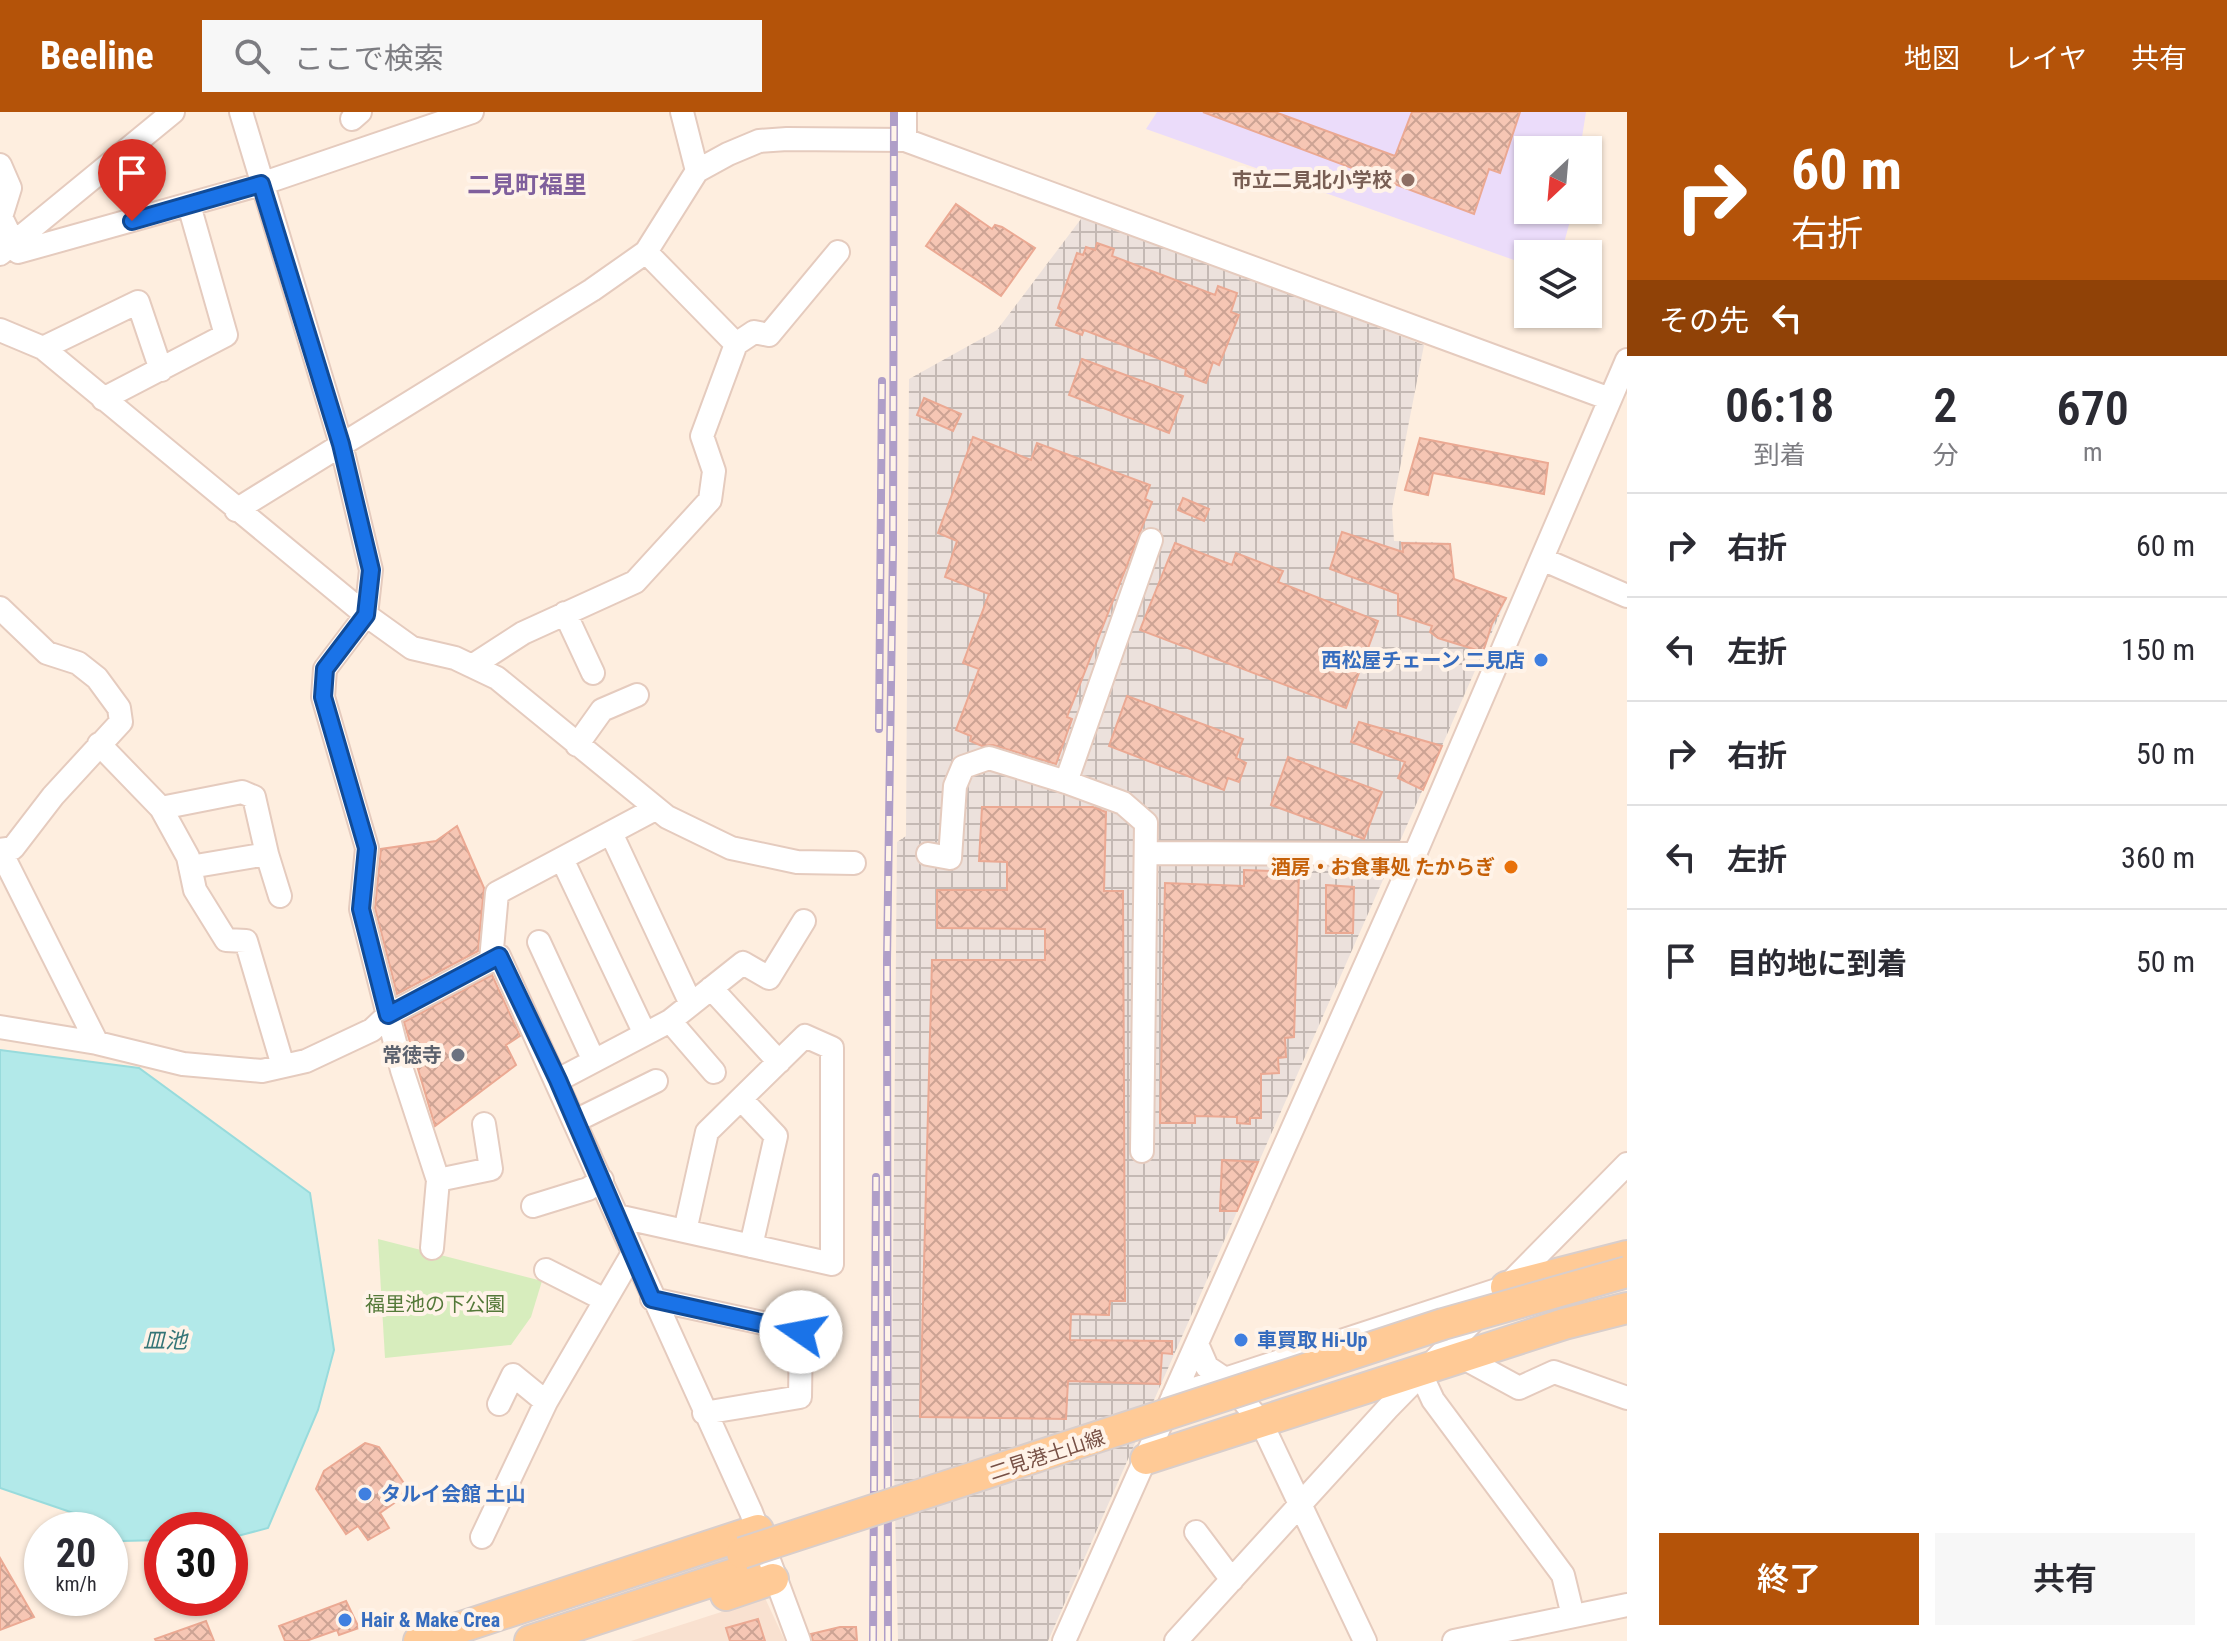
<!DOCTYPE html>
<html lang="ja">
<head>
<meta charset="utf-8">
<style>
  :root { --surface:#fff; --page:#f7f7f7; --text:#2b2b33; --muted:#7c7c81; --line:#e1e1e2; --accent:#b45309 }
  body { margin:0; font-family:"Roboto Condensed","Noto Sans JP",sans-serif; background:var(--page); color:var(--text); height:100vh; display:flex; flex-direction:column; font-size:30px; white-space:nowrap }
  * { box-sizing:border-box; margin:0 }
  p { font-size:26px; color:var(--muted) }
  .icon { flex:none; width:44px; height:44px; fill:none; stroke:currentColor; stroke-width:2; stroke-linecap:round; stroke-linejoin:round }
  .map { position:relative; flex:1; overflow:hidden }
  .details { display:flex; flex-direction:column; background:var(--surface); width:600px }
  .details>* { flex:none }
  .guide { background:#b45309; color:#fff; overflow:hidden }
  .needle { width:52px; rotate:206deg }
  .tools { position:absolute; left:1514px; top:24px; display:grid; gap:16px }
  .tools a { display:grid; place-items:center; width:88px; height:88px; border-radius:0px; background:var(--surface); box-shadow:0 2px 6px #0004; font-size:40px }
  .speed { position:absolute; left:24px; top:1400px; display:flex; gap:16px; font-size:40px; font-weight:700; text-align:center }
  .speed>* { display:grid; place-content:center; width:104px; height:104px; border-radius:50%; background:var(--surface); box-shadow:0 2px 6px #0004; line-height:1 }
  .speed small { font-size:20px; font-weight:400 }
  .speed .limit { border:12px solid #d22; background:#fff; color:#111 }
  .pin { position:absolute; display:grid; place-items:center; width:68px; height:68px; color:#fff; margin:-82px -34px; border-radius:50% 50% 50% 0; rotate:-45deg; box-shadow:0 0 8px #0007 }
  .pin .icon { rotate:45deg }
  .me { position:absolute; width:88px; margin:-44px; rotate:282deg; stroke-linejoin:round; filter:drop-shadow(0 0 6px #0008) }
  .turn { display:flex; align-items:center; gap:28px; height:168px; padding:0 32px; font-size:36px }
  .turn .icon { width:104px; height:104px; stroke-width:2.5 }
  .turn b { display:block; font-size:56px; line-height:68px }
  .then { display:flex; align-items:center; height:76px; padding:0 32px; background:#0003; gap:16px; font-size:30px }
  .eta { display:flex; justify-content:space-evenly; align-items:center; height:136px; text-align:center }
  .eta b { font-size:48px; font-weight:600; line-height:56px }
  .primary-button { display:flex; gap:16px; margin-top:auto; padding:16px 32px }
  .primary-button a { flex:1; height:92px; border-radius:0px; background:var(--accent); color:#fff; font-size:32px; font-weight:600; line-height:92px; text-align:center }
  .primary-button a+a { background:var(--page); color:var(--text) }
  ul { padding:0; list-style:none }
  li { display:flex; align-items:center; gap:24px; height:104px; padding:0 32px; border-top:2px solid var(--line) }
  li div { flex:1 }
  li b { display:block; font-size:30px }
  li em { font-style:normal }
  header { display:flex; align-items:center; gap:48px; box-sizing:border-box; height:112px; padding:0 40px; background:var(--accent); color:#fff }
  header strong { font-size:38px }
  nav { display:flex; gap:44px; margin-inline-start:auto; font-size:28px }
  .search { width:560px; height:72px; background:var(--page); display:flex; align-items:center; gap:20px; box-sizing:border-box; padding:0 28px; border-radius:0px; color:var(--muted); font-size:30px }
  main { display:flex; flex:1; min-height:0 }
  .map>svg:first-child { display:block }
  .residential { fill:#f9e1d0 }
  .industrial { fill:url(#industrial-grid) }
  .education { fill:#ebdcfa }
  .park { fill:#d7edbd }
  .water { fill:#b2e9e9; stroke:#98dbdc; stroke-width:2 }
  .building { fill:url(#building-cross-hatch); stroke:#eba993; stroke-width:2 }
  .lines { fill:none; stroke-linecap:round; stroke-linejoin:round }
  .minor-casing { stroke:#e5cbbe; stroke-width:26 }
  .major-casing { stroke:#d9cecb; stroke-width:34 }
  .minor { stroke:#fff; stroke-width:22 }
  .major { stroke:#ffca96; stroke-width:30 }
  .rail-casing { stroke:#af9ec8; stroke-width:8 }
  .rail { stroke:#fff3e8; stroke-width:5; stroke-dasharray:15; stroke-linecap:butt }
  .major-bridge-casing { stroke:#d9cecb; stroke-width:34; stroke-linecap:butt }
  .major-bridge { stroke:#ffca96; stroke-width:30 }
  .route-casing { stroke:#114b97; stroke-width:20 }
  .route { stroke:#1a73e8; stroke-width:14 }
  .education-dot { fill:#8d6e63; stroke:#fff3e8; stroke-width:3 }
  .shop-dot { fill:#3f7fe0; stroke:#fff3e8; stroke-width:3 }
  .food-dot { fill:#e8710a; stroke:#fff3e8; stroke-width:3 }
  .worship-dot { fill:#6b7280; stroke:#fff3e8; stroke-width:3 }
  .labels { text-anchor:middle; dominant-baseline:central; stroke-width:8; stroke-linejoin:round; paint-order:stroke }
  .education-label { font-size:20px; font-weight:bold; fill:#785e54; stroke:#fff3e8; text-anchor:end }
  .shop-label { font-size:20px; font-weight:bold; fill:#366cbe; stroke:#fff3e8; text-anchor:start }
  .food-label { font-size:20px; font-weight:bold; fill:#c56008; stroke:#fff3e8; text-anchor:end }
  .worship-label { font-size:20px; font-weight:bold; fill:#5b616d; stroke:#fff3e8; text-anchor:end }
  .park-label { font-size:20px; fill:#547939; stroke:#fff3e8 }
  .street-label { font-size:20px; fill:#775045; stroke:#fff3e8 }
  .water-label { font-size:22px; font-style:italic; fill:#357577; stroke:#fff3e8 }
  .quarter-label { font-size:24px; font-weight:bold; fill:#7f5f9c; stroke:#fff3e8 }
</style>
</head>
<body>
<header>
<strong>Beeline</strong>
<div class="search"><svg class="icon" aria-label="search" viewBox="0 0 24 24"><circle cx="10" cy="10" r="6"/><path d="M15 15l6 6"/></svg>ここで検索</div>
<nav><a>地図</a><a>レイヤ</a><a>共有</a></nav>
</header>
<main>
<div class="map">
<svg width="1627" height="1529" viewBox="0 0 1627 1529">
  <defs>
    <pattern id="industrial-grid" width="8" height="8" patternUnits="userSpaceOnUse" patternTransform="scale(2)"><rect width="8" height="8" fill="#ece1dc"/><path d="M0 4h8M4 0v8" fill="none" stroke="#c4b9b4"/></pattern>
    <pattern id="building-cross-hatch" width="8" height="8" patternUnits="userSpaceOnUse" patternTransform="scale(2)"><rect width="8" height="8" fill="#f6c6b4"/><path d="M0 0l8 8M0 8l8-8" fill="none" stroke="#cca394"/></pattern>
  </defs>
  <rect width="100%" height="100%" fill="#feeedf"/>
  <path class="residential" d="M765,1486L785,1529H631Z"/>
  <path class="industrial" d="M1084,103L1424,233L1392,397L1394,429L1451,431L1454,466L1507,486L1048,1529H898L892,1267L897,730L906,724L909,267L997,218Z"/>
  <path class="education" d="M1157,0H1586L1580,38H1528V98H1573L1561,142H1528V153L1146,17Z"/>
  <path class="park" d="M378,1127L542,1169L531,1205L511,1233L385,1246Z"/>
  <path class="water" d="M0,938L139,956L310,1081L334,1238L318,1298L268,1416L230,1426V1418H162V1428L122,1429L88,1406L0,1376Z"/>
  <path class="building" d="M1203,0H1275L1395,44L1412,0H1520L1500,61L1489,57L1474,102Z
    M956,92L992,117L995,113L1002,115L1035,136L1001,184L926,134Z
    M1097,131L1114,137L1112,144L1215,183L1218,174L1237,181L1231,200L1239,203L1219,253L1213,250L1206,271L1185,263L1186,257L1084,218L1082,223L1056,213L1062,198L1058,196L1077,141L1083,143L1086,135L1095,138Z
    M1082,247L1183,284L1169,321L1069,283Z
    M924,286L961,302L953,319L917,303Z
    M973,325L1031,348L1037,331L1150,373L1145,387L1152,390L1067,605L1072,607L1056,652L993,633L982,634L970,629L971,624L956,618L979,557L963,551L989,482L945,465L957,429L938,421Z
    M1420,326L1548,351L1544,382L1433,361L1428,383L1405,378Z
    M1183,386L1209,397L1204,409L1178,398Z
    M1342,420L1403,440L1402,431L1450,432L1454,467L1506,486L1492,512L1483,540L1438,526L1430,520L1432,514L1398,503V482L1330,457Z
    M1175,431L1232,453L1236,441L1283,459L1278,470L1378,509L1346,596L1140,518Z
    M1127,584L1243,627L1236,646L1246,651L1239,670L1228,666L1224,678L1109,634Z
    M1359,610L1442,634L1423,678L1398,666L1405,650L1351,630Z
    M1288,645L1382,680L1364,727L1271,693Z
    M982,695H1093L1106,700L1104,779H1123L1125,1189H1110L1109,1203L1071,1202L1070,1228L1172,1229V1242L1162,1241L1160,1272L1068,1269L1066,1307L920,1305L932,848H1045V817L937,816V778H1007V750L979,749Z
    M457,714L484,776L478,839L397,882L375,796L381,737L436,729Z
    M1244,758L1299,760L1294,925L1285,926L1286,945L1278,946L1279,961L1261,962V1006H1250V1012L1237,1011V1005L1195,1004V1011H1160L1165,771L1244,774Z
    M1326,773L1354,775L1353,821H1326Z
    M492,863L520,924L506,933L516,953L435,1014L404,910Z
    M1222,1048L1258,1050L1237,1099H1220Z
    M365,1331L379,1335L410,1380L380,1401L389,1416L368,1428L358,1414L346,1422L316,1377L324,1359Z
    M0,1446L34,1505L0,1518Z
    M346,1489L359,1516L339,1523L337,1518L306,1529H285L279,1514Z
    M758,1507L765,1529H730L726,1516Z
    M206,1509L214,1529H156L155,1527Z
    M840,1515H856L857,1529H813L811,1522Z"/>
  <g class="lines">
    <g class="minor-casing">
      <path id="minor" d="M241,0L341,332L371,458L366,503L325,557L323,585L367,736L361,797L402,958L438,1068L432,1136
        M682,0L697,59
        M352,7L360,0
        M905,28V0
        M0,53L10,76L1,105L18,140L261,72L472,0
        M646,140L736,232L754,220L769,223L838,140
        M0,142L173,0
        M0,218L43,236L366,503L412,536L455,546L497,566L667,705L731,736L797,750L854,751
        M43,236L138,190L161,258
        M103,287L226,223L189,93
        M236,398L592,178L646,140L697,59L728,42L759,29L787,27L905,28L1610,287
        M1542,447L1627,484
        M0,496L47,541L78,551L97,566L119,596L121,610L53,684L13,736L0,738
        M565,501L593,561
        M472,554L523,521L635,470L710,388L714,359L702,324L736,232
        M99,632L161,696L188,745L195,778L226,828L246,829L283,954
        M577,633L602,598L637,583
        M1066,670L1151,428
        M161,696L242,680L254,685L267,742L190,755
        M611,721L691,892
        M0,738L97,931
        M1149,741L1415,742
        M267,742L280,784
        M928,742L950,746L955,674L963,655L989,646L1066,670L1123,691L1146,711L1142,1039
        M562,747L645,922
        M539,830L594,949
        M491,848L497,781L655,697
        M711,876L779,950
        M670,909L714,960
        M0,915L97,931L183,952L262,959L306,949L372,918L388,903L499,844L751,1400L799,1529
        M558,968L670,909L743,851L769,866L804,809
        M741,987L776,1024L751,1134
        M575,1009L656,969
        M438,1068L491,1057L484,1012
        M533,1094L588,1077L602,1068
        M617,1104L832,1152V936L805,924L707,1020L685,1119
        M546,1158L605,1188
        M1507,1174L1627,1052
        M652,1187L827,1225
        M1197,1232L1207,1255L1225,1267L1261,1310L1365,1529
        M1462,1245L1519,1276L1554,1260L1627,1286
        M1421,1262L1433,1288L1563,1463L1573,1504
        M1173,1284L1506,1175
        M499,1292L513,1263L546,1290L633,1141
        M704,1301L800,1285L801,1220
        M1196,1420L1232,1468
        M482,1425L546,1290
        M1064,1529L1415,742L1627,248
        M1176,1529L1387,1297L1480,1202
        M1454,1529L1627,1493"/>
    </g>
    <g class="major-casing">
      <path id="major" d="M1506,1175L1627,1144
        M1146,1347L1564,1212L1627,1196
        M726,1483L773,1467
        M419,1529L758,1418
        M530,1529L746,1458"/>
    </g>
    <use href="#minor" class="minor"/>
    <use href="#major" class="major"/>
    <g class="rail-casing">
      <path id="rail" d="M879,617L882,269
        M873,1529L876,1065
        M888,1529L887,848L893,435L894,0"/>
    </g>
    <use href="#rail" class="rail"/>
    <g class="major-bridge-casing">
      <path id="major-bridge" d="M742,1441L1443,1212L1627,1160"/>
    </g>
    <use href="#major-bridge" class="major-bridge"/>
  </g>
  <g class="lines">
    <g class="route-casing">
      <path id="route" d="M132,109L261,72L341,332L371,458L366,503L325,557L323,585L367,736L361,797L388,903L499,844L558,968L652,1187L801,1220"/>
    </g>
    <use href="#route" class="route"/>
  </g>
  <circle class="education-dot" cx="1408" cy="68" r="8"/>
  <g class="shop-dot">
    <circle cx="1541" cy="548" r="8"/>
    <circle cx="1241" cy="1228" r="8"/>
    <circle cx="365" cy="1382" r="8"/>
    <circle cx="345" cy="1508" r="8"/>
  </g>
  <circle class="food-dot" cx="1511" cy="755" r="8"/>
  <circle class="worship-dot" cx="458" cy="943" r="8"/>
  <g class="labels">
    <g class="education-label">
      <text x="1392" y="68">市立二見北小学校</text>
    </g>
    <g class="shop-label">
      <text x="1525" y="548" text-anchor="end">西松屋チェーン 二見店</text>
      <text x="1257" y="1228">車買取 Hi-Up</text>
      <text x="381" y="1382">タルイ会館 土山</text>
      <text x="361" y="1508">Hair &amp; Make Crea</text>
    </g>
    <g class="food-label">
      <text x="1495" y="755">酒房・お食事処 たからぎ</text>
    </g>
    <g class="worship-label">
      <text x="442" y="943">常徳寺</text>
    </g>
    <g class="park-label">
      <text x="435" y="1192">福里池の下公園</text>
    </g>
    <g class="street-label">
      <text transform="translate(1047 1343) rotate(-18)">二見港土山線</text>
    </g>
    <g class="water-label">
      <text x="165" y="1228">皿池</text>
    </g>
    <g class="quarter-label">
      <text x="527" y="73">二見町福里</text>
    </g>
  </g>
</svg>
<div class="tools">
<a><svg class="needle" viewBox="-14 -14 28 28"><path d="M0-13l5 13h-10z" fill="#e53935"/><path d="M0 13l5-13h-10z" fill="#7c7c81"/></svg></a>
<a><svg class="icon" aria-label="layers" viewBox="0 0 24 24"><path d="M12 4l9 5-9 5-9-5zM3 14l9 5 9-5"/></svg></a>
</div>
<div class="speed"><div>20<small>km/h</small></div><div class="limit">30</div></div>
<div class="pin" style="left:132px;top:109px;background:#d93025"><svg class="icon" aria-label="arrive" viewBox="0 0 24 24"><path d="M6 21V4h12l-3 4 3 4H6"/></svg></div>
<svg class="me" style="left:801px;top:1220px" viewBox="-20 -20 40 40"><circle r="19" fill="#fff"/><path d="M0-13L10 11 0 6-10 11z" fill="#1a73e8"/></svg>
</div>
<section class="details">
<div class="guide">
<div class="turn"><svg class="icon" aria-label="right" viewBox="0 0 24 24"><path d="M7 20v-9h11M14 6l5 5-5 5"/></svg><div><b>60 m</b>右折</div></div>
<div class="then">その先<svg class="icon" aria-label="left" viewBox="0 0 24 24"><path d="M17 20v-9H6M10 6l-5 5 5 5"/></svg></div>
</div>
<div class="eta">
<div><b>06:18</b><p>到着</p></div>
<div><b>2</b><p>分</p></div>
<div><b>670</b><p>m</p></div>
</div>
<ul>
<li><svg class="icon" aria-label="right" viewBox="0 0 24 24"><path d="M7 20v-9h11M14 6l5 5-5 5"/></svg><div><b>右折</b></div><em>60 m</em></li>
<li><svg class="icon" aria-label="left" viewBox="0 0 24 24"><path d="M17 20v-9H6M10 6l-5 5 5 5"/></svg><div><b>左折</b></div><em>150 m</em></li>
<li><svg class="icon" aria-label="right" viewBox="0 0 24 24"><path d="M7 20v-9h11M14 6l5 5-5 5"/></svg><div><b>右折</b></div><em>50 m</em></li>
<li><svg class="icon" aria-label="left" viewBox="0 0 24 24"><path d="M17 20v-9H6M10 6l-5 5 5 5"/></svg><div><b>左折</b></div><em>360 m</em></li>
<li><svg class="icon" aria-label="arrive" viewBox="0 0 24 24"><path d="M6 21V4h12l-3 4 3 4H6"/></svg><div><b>目的地に到着</b></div><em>50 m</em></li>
</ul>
<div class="primary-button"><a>終了</a><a>共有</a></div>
</section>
</main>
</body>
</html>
